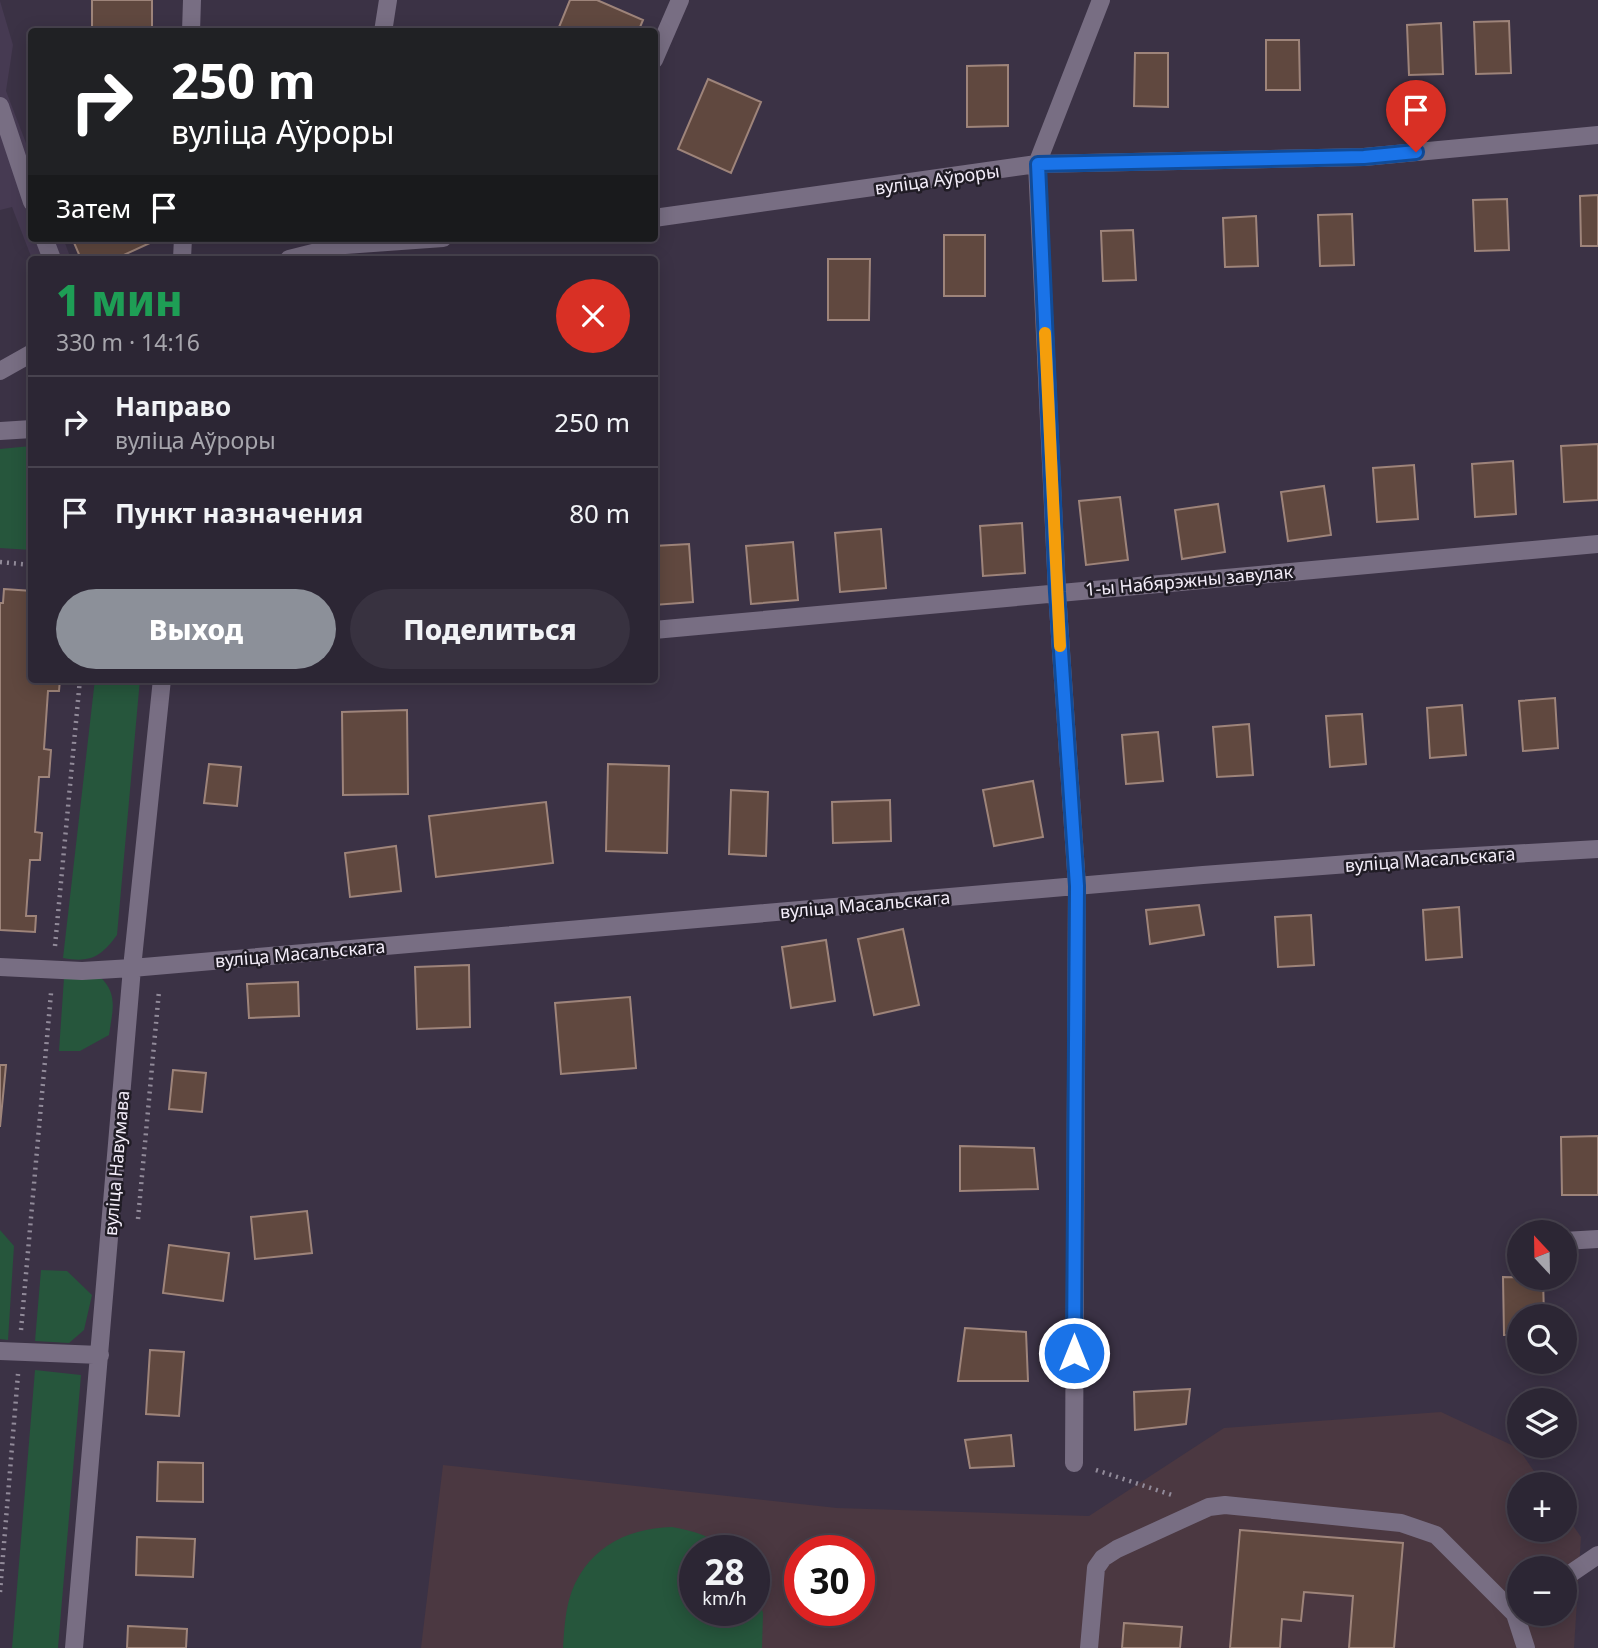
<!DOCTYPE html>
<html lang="ru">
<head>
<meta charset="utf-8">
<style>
  :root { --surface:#2c2634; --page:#383240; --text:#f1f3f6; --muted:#a6a5ac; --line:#48434f; --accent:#8c9099 }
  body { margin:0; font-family:"Noto Sans",sans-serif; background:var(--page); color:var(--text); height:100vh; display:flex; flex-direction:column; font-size:26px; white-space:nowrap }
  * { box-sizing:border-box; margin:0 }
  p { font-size:23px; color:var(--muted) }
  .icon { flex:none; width:38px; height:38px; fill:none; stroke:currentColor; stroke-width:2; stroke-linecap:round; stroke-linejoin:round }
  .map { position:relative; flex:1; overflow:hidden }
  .drawer { position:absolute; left:28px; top:256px; width:630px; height:427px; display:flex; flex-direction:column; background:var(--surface); border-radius:7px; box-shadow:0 4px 18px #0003,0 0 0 2px var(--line) }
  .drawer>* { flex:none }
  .banner { position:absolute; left:28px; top:28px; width:630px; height:214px; border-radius:7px; box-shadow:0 4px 18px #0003,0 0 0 2px var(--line); background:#202124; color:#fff; overflow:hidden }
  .needle { width:46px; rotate:338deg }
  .buttons { position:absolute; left:1507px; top:1220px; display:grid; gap:14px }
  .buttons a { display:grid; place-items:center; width:70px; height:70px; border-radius:50%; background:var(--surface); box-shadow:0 4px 18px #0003,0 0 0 2px var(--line); font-size:35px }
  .speed { position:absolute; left:679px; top:1535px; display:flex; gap:14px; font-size:35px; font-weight:700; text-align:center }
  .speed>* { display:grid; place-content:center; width:91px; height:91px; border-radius:50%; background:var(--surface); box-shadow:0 4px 18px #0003,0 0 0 2px var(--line); line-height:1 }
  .speed small { font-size:18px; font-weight:400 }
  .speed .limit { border:10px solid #d22; background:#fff; color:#111 }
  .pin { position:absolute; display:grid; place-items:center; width:60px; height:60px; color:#fff; margin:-72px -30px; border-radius:50% 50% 50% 0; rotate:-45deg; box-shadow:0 0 7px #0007 }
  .pin .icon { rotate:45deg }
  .me { position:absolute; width:77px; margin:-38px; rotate:0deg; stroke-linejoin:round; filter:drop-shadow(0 0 5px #0008) }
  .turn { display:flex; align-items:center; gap:24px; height:147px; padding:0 28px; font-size:32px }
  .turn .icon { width:91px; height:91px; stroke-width:2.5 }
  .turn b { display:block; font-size:49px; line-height:60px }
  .then { display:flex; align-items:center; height:66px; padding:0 28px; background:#0003; gap:14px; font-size:26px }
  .round { display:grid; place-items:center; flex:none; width:74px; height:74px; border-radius:37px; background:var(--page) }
  .summary { display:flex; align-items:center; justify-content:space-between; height:119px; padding:0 28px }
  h1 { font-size:42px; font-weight:800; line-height:52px; color:#1e9e55 }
  .primary-button { display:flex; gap:14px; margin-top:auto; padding:14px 28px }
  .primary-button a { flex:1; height:80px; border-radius:42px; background:var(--accent); color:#fff; font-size:28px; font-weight:800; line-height:80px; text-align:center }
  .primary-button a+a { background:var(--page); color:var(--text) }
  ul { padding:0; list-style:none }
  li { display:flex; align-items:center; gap:21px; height:91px; padding:0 28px; border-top:2px solid var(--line) }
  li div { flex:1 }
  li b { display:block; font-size:26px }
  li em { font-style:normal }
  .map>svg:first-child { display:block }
  .built { fill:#463a52 }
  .education { fill:#4b3841; fill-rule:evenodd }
  .green { fill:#26563c }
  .building { fill:#60483f; stroke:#9e847a; stroke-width:2 }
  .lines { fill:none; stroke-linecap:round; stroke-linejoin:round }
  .path { stroke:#928b9a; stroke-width:4.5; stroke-dasharray:2 5; stroke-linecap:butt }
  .minor { stroke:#786e83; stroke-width:18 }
  .route-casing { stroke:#114b97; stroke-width:18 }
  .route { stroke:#1a73e8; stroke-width:12 }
  .slow { stroke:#f59e0b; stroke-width:12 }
  .labels { text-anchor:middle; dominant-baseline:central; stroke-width:5; stroke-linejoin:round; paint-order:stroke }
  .street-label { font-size:18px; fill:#f3edf9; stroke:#201c25 }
</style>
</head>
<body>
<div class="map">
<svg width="1598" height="1648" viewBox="0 0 1598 1648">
  <rect width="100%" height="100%" fill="#3b3245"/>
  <path class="built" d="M0,1L13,45L6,91L31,156L32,238H63L71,259H32L12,207L0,210Z"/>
  <path class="education" d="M1441,1412L1518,1448L1543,1484H1519V1530H1564L1565,1514L1581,1537L1574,1648H421L443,1465L837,1508L1089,1516L1224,1428ZM695,1550H754V1610H695ZM800,1550H859V1610H800ZM1519,1568H1564V1614H1519Z"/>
  <path class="green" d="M31,446V550L0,548V449Z
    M95,679H140L117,935C101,957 90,963 63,958Z
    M100,977C119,994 112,1013 109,1035L80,1051H59L64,978Z
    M0,1230L14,1246L8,1340L0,1339Z
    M41,1270L67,1271L92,1295L84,1330L69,1343L35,1341Z
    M35,1370L81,1375L58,1648H12Z
    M672,1527C693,1531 712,1536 729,1550H695V1610H754V1585L763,1613L762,1648H563C564,1632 565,1615 569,1600C583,1551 624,1528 672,1527Z"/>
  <path class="building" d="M92,0H152V32H92Z
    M570,0H597L643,20L638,32H557Z
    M1509,21L1511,73L1476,74L1474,22Z
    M1441,23L1443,74L1409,75L1407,25Z
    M1266,40H1299L1300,90H1266Z
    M1135,53H1168V107L1134,106Z
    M1008,65V126L967,127V66Z
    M708,79L761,102L731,173L678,149Z
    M1598,195V246H1581L1580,196Z
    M1507,199L1509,250L1475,251L1473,200Z
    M1352,214L1354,265L1320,266L1318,215Z
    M1256,216L1258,266L1225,267L1223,218Z
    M1133,230L1136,280L1103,281L1101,231Z
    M944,235H985V296H944Z
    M72,238H148L150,243L115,259H81Z
    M828,259H870L869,320H828Z
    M1598,444V500L1564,502L1561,446Z
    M1513,461L1516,514L1475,517L1472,464Z
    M1414,465L1418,519L1377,522L1373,468Z
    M1324,486L1331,535L1288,541L1281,492Z
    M1120,497L1128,560L1086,565L1079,501Z
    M1218,504L1225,552L1182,559L1175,510Z
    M1022,523L1025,573L983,576L980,526Z
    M881,529L886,588L840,592L835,533Z
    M793,542L798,600L751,604L746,546Z
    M689,544L693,602L654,605V546Z
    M4,589L32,591V679H60L59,691H48L44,749L51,750L49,777H39L35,832L42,833L40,860H30L26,916H36L35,932L0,930V603H3Z
    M1555,698L1558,748L1523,751L1519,701Z
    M1462,705L1466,755L1430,758L1427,708Z
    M407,710L408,794L343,795L342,712Z
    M1362,714L1366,764L1330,767L1326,716Z
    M1249,724L1253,775L1217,777L1213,727Z
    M1158,732L1163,781L1126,784L1122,735Z
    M209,764L241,767L237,806L204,803Z
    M608,764L669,766L667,853L606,851Z
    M1033,781L1043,837L994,846L983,790Z
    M731,790L768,792L766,856L729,854Z
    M890,800L891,841L833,843L832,802Z
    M546,802L553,863L436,877L429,816Z
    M396,846L401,891L350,897L345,853Z
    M1199,905L1204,935L1150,944L1146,910Z
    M1459,907L1462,957L1426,960L1423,910Z
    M1311,915L1314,965L1278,967L1275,917Z
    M903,929L919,1005L874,1015L858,939Z
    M826,940L835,1001L791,1008L782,947Z
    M469,965L470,1027L417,1029L415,967Z
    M298,982L299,1016L249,1018L247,984Z
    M630,997L636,1068L561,1074L555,1003Z
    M0,1065H6L0,1127Z
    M173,1070L206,1073L202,1112L169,1109Z
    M1598,1136V1195H1562L1561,1137Z
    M960,1146L1034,1148L1038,1189L960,1191Z
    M307,1211L312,1253L255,1259L251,1217Z
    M169,1245L229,1253L223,1301L163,1293Z
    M1503,1277L1543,1278L1544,1316H1519V1335H1504Z
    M965,1328L1026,1332L1028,1381H958Z
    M150,1350L184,1352L179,1416L146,1414Z
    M1190,1389L1186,1424L1135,1430L1134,1392Z
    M1011,1435L1014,1466L970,1468L965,1440Z
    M158,1462L203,1463V1502L157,1501Z
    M1240,1530L1403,1543L1394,1648H1349L1353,1596L1304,1592L1301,1621L1282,1619L1280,1648H1230Z
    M137,1537L195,1539L193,1577L136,1575Z
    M1124,1623L1182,1627L1180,1648H1122Z
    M128,1626L187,1629L186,1648H127Z"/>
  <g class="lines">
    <path class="path" d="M0,562L32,565
      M55,946L80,679
      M138,1219L159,991
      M21,1330L51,993
      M1096,1470L1175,1496
      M0,1592L18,1374"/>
    <path class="minor" d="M191,32L192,0
      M383,32L388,0
      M654,60L680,0
      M0,106L32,202
      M654,218L1037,164L1364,157L1598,135
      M44,238L52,259
      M182,259L183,238
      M289,259L345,245L443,238
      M0,371L32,353
      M0,431L32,429
      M654,630L1598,544
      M0,967L82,971L132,968L1203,875L1388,861L1598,849
      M1564,1241L1598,1239
      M0,1351L100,1355
      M1074,1463L1077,886L1057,592L1037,164L1101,0
      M1564,1578L1598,1555
      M74,1648L132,968L162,679
      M1089,1648L1096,1568L1103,1558L1117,1549L1209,1507L1225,1505L1401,1523L1436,1535L1515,1614L1526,1648"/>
  </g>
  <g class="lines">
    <g class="route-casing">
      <path id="route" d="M1074,1353L1077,886L1057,592L1038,164L1364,157L1416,152"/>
    </g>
    <use href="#route" class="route"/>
    <path class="slow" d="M1045,333L1060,646"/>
  </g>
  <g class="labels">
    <g class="street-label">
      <text transform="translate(937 179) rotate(-8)">вуліца Аўроры</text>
      <text transform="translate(1189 580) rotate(-5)">1-ы Набярэжны завулак</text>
      <text transform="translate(1430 859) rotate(-4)">вуліца Масальскага</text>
      <text transform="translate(865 904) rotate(-5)">вуліца Масальскага</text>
      <text transform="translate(300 953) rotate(-5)">вуліца Масальскага</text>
      <text transform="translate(116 1163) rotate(-85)">вуліца Навумава</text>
    </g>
  </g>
</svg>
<div class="buttons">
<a><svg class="needle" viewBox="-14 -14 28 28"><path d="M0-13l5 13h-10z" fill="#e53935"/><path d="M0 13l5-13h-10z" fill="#a6a5ac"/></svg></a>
<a><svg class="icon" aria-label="search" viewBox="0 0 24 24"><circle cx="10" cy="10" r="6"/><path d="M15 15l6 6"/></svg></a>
<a><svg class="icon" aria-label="layers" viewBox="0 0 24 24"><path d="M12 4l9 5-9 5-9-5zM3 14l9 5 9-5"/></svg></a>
<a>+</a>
<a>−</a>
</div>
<div class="speed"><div>28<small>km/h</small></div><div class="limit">30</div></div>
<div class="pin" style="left:1416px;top:152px;background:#d93025"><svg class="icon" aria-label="arrive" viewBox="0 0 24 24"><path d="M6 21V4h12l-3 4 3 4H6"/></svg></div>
<svg class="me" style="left:1074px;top:1353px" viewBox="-20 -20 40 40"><circle r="17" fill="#1a73e8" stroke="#fff" stroke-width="3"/><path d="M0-11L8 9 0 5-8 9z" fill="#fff"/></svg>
<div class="banner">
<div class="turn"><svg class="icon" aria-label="right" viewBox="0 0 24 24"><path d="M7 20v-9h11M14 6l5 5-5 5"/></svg><div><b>250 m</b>вуліца Аўроры</div></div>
<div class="then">Затем<svg class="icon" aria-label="arrive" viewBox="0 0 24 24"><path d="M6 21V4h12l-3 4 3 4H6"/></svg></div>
</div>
<section class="drawer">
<div class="summary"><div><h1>1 мин</h1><p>330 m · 14:16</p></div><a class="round" style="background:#d93025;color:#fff"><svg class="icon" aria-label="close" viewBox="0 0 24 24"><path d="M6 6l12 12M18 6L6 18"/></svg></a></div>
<ul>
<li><svg class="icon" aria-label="right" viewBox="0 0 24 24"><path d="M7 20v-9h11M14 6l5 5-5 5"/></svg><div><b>Направо</b><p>вуліца Аўроры</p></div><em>250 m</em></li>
<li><svg class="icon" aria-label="arrive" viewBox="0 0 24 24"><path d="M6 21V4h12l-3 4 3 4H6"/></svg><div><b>Пункт назначения</b></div><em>80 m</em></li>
</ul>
<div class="primary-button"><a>Выход</a><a>Поделиться</a></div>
</section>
</div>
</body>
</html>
